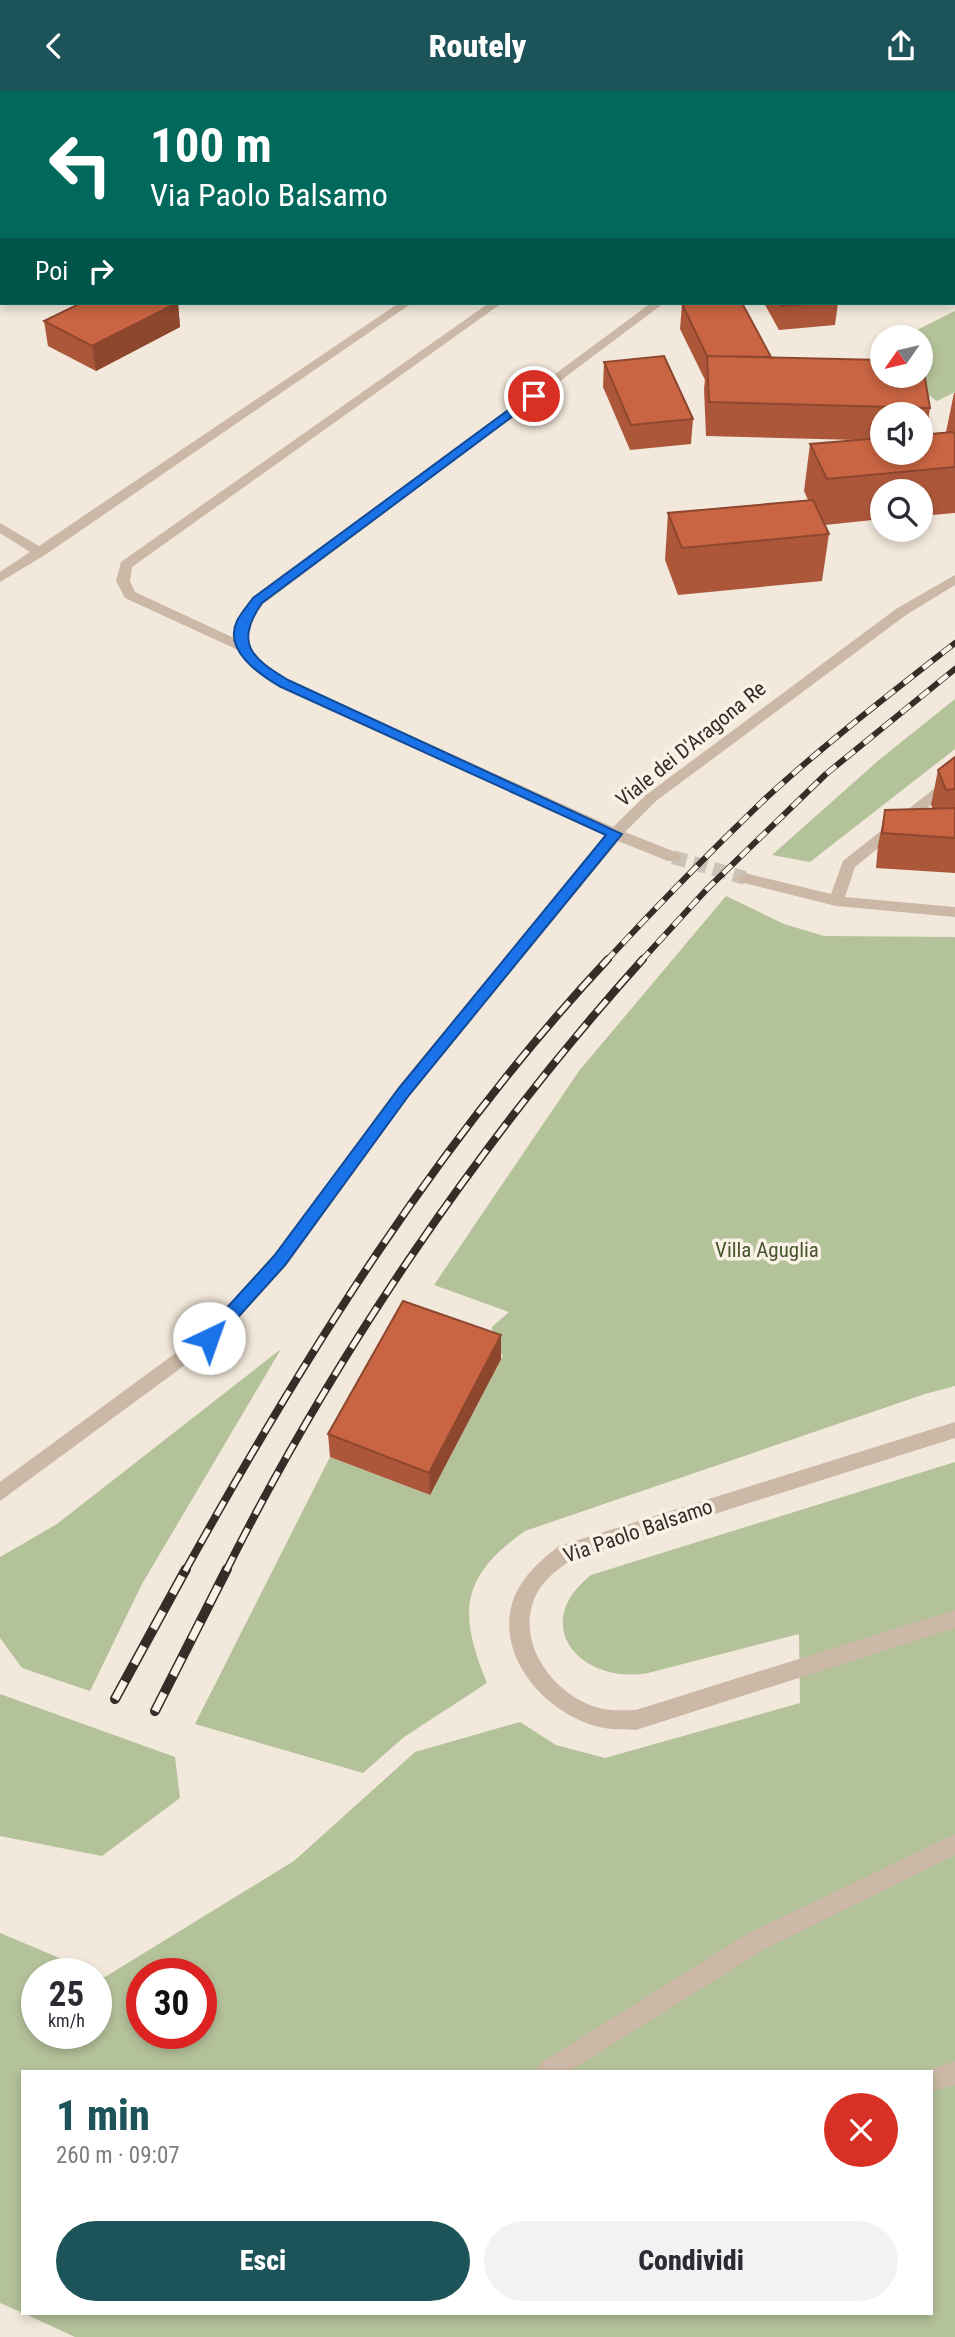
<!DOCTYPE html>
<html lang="it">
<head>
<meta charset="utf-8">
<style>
  :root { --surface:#fff; --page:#f2f2f3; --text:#2b2b33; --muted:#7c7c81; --accent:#1c5459 }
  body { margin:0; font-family:"Roboto Condensed",sans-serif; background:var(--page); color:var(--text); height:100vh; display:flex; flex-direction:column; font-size:26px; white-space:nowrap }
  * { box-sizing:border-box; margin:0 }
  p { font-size:23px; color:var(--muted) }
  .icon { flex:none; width:38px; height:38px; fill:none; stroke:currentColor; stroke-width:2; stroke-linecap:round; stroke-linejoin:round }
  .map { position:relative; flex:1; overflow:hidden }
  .side { position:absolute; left:21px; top:1979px; width:912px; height:245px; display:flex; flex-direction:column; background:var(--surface); border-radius:0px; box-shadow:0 4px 10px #0003 }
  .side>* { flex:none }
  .guide { position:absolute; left:0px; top:0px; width:956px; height:214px; box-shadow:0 4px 10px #0003; background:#00695c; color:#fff; overflow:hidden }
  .needle { width:46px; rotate:236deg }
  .fabs { position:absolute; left:870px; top:234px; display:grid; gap:14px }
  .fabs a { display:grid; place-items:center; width:63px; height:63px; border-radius:50%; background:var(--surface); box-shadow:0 4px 10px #0003; font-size:35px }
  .speed { position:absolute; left:21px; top:1867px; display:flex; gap:14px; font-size:35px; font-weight:700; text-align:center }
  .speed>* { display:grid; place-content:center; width:91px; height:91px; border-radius:50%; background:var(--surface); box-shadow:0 4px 10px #0003; line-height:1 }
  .speed small { font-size:18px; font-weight:400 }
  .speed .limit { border:10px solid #d22; background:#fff; color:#111 }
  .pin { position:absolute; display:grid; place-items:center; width:60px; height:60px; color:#fff; margin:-30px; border:4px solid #fff; border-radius:50%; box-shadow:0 2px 7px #0007 }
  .me { position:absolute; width:77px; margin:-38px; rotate:42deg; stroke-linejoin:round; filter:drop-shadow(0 0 5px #0008) }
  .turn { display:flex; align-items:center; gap:24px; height:147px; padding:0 35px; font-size:32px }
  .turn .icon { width:91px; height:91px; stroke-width:2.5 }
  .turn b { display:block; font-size:49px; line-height:60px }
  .then { display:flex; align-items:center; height:66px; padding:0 35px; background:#0003; gap:14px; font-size:26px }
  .round { display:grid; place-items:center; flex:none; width:74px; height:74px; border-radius:37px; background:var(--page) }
  .summary { display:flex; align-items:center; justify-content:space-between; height:119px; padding:0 35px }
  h1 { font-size:42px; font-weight:800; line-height:52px; color:var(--accent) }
  .button { display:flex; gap:14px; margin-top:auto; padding:14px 35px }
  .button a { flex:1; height:80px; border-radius:42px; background:var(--accent); color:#fff; font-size:28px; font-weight:800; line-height:80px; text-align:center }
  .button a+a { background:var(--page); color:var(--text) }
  header { display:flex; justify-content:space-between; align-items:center; height:91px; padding:0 35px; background:var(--accent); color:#fff; font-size:32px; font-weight:800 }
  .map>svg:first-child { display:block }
  .green { fill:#b4c29a; fill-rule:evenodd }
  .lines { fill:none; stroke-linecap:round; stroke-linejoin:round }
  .minor-tunnel { stroke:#cdc2b7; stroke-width:14; stroke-dasharray:14 7; stroke-linecap:butt }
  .minor { fill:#cbb8a6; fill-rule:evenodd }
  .rail-far2-casing { stroke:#372c27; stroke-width:6 }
  .rail-far1-casing { stroke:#372c27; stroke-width:8 }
  .rail-casing { stroke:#372c27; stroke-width:10 }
  .rail-far2 { stroke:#faf2e7; stroke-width:4.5; stroke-dasharray:12; stroke-linecap:butt }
  .rail-far1 { stroke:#faf2e7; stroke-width:5; stroke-dasharray:16; stroke-linecap:butt }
  .rail { stroke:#faf2e7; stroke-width:7; stroke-dasharray:20; stroke-linecap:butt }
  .wall { fill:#ad573a; fill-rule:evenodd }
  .shaded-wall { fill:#8d472f }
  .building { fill:#c96543; stroke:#8d472f; stroke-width:2 }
  .route { fill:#1a73e8; stroke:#114b97; stroke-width:2 }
  .labels { text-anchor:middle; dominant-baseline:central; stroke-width:7; stroke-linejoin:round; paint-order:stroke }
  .street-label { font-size:21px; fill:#372c27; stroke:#faf2e7 }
  .park-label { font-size:21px; fill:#45562b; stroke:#faf2e7 }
</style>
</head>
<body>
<header><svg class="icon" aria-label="back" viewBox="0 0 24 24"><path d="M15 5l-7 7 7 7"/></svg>Routely<svg class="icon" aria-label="share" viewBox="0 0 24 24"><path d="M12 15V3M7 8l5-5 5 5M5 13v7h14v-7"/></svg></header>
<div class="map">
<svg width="955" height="2246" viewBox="0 0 955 2246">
  <rect width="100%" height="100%" fill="#f2e8db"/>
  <path class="green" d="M955,220V301L937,310L899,285H920V247H901Z
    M955,608V658L810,771L772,764L879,669Z
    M726,805L784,833L824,845L955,846V1295L925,1303L525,1440C460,1486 458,1522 487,1592L404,1646L363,1682L195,1633L330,1366L430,1404L503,1264L494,1259L492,1236L509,1221L434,1194L579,980Z
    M281,1258L142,1493L90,1600L22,1577L0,1547V1466L57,1433Z
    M955,1371V2246H75L23,2222H931V1981H23V2222L0,2212V1842L105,1886L294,1770L415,1661L520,1631L556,1654L605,1667L800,1612L799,1543L648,1582C581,1594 528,1534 591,1484ZM37,1883H96V1942H37ZM142,1883H201V1942H142Z
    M0,1603L175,1666L180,1707L102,1765L0,1745Z"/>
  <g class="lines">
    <path class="minor-tunnel" d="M673,766L745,787"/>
    <path class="minor" d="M710,0H722L709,2Z
      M790,0H802L789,2Z
      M934,0H945L933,2Z
      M954,63H955V70H954Z
      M399,212H412L45,464L0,491V481L30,461L0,442V432L39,455Z
      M489,212H502L132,476L130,490L135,501L234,547L236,530L253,507L651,212H664L263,513C232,549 255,569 288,589L613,736L646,704L896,518L955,484V494L906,524L656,710L625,741L678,762L681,766L678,770H668L618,750L410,1004L286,1175L215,1252L0,1410V1391L203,1242L274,1165L398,996L606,745L278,595L254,579L238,559L125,507L116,490L121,471Z
      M955,681V694L855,776L845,806L955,816V826L836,815L740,791L737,787L745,782L831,803L843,770Z
      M955,1331V1347L572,1468C560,1477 545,1487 537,1502C512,1550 554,1607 603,1618C614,1620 625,1619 636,1619L955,1519V1537L636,1639C625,1638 614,1639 604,1637C552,1627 499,1573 511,1517C517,1490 538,1471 559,1455Z
      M955,1743V1764L763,1859L568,1981H535L539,1973L747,1843Z
      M955,1970V1994L931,2001V1981H923Z"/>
    <g class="rail-far2-casing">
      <path id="rail-far2" d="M606,870C658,814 711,760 766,707C826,652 891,602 955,552
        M641,870L707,798L826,683L955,578"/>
    </g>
    <g class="rail-far1-casing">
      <path id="rail-far1" d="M185,1480C305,1264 438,1050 608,868
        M226,1480C334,1264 481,1048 643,868"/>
    </g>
    <g class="rail-casing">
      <path id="rail" d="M115,1608L186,1478
        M155,1620L227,1478"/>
    </g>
    <use href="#rail-far2" class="rail-far2"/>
    <use href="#rail-far1" class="rail-far1"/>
    <use href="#rail" class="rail"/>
  </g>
  <path class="wall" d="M955,0V35L954,34V2H950V1Z
    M178,212L180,236L96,280L48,255L44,230Z
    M764,212H838L835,234L779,239Z
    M682,213L771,266L930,317L926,343L946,341L954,302H955V422L920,425V401H882V428L825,434L829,443L822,490L678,504L665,469L668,422L808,409L804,400L810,353L855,349L706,345L704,298L705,289L680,238ZM882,324H920V362H882Z
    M604,271L693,328L691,353L630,359L603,296Z
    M955,666V782L876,777L878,754L885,719L933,718L931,714L938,679Z
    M501,1244V1268L430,1404L330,1366L328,1343Z"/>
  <path class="shaded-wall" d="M178,212L180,236L96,280L92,255Z
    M501,1244V1268L430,1404L429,1382Z"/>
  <path class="building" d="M81,212H177L92,255L44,230Z
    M699,212H742L771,266L707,265L682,213Z
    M780,212H813L782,215Z
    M664,265L693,328L631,334L604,271Z
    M707,265L882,269V285H920V270H922L930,317L709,311Z
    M953,341L955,344V376L827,388L810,353L882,347V362H920V344Z
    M813,409L829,443L682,457L668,422Z
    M955,666V698L946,699L938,679Z
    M955,717V747L882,742L885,719Z
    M403,1210L501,1244L429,1382L328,1343Z"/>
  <path class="route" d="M530,303L540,305L262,512C234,552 251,567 288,589L622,743L409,1004L285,1174L215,1252H203V1243L274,1165L399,997L606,744L279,595C259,583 223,559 237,530C241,522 248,514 253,507Z"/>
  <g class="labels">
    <g class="street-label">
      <text transform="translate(691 653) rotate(-39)">Viale dei D'Aragona Re</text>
      <text transform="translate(638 1440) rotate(-19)">Via Paolo Balsamo</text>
    </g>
    <g class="park-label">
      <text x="767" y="1159">Villa Aguglia</text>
    </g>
  </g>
</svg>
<div class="fabs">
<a><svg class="needle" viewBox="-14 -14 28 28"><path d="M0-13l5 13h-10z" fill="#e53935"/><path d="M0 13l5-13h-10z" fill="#7c7c81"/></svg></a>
<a><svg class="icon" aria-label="sound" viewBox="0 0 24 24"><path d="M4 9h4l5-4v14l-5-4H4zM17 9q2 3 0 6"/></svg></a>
<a><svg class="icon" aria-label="search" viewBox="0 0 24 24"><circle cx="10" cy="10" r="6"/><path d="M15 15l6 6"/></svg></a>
</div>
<div class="speed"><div>25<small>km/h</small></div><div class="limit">30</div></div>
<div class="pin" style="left:534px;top:305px;background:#d93025"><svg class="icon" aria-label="arrive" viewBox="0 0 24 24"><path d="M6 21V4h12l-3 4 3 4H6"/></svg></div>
<svg class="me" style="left:209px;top:1247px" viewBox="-20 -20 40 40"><circle r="19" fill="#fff"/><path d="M0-13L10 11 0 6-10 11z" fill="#1a73e8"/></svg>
<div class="guide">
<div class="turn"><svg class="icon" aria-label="left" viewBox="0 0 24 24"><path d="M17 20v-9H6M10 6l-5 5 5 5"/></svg><div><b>100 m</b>Via Paolo Balsamo</div></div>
<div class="then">Poi<svg class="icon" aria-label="right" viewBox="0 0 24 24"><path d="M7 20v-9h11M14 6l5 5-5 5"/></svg></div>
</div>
<section class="side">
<div class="summary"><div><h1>1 min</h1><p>260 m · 09:07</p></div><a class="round" style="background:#d93025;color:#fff"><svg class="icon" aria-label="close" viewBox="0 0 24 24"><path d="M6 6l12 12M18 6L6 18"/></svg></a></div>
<div class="button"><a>Esci</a><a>Condividi</a></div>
</section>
</div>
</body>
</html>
